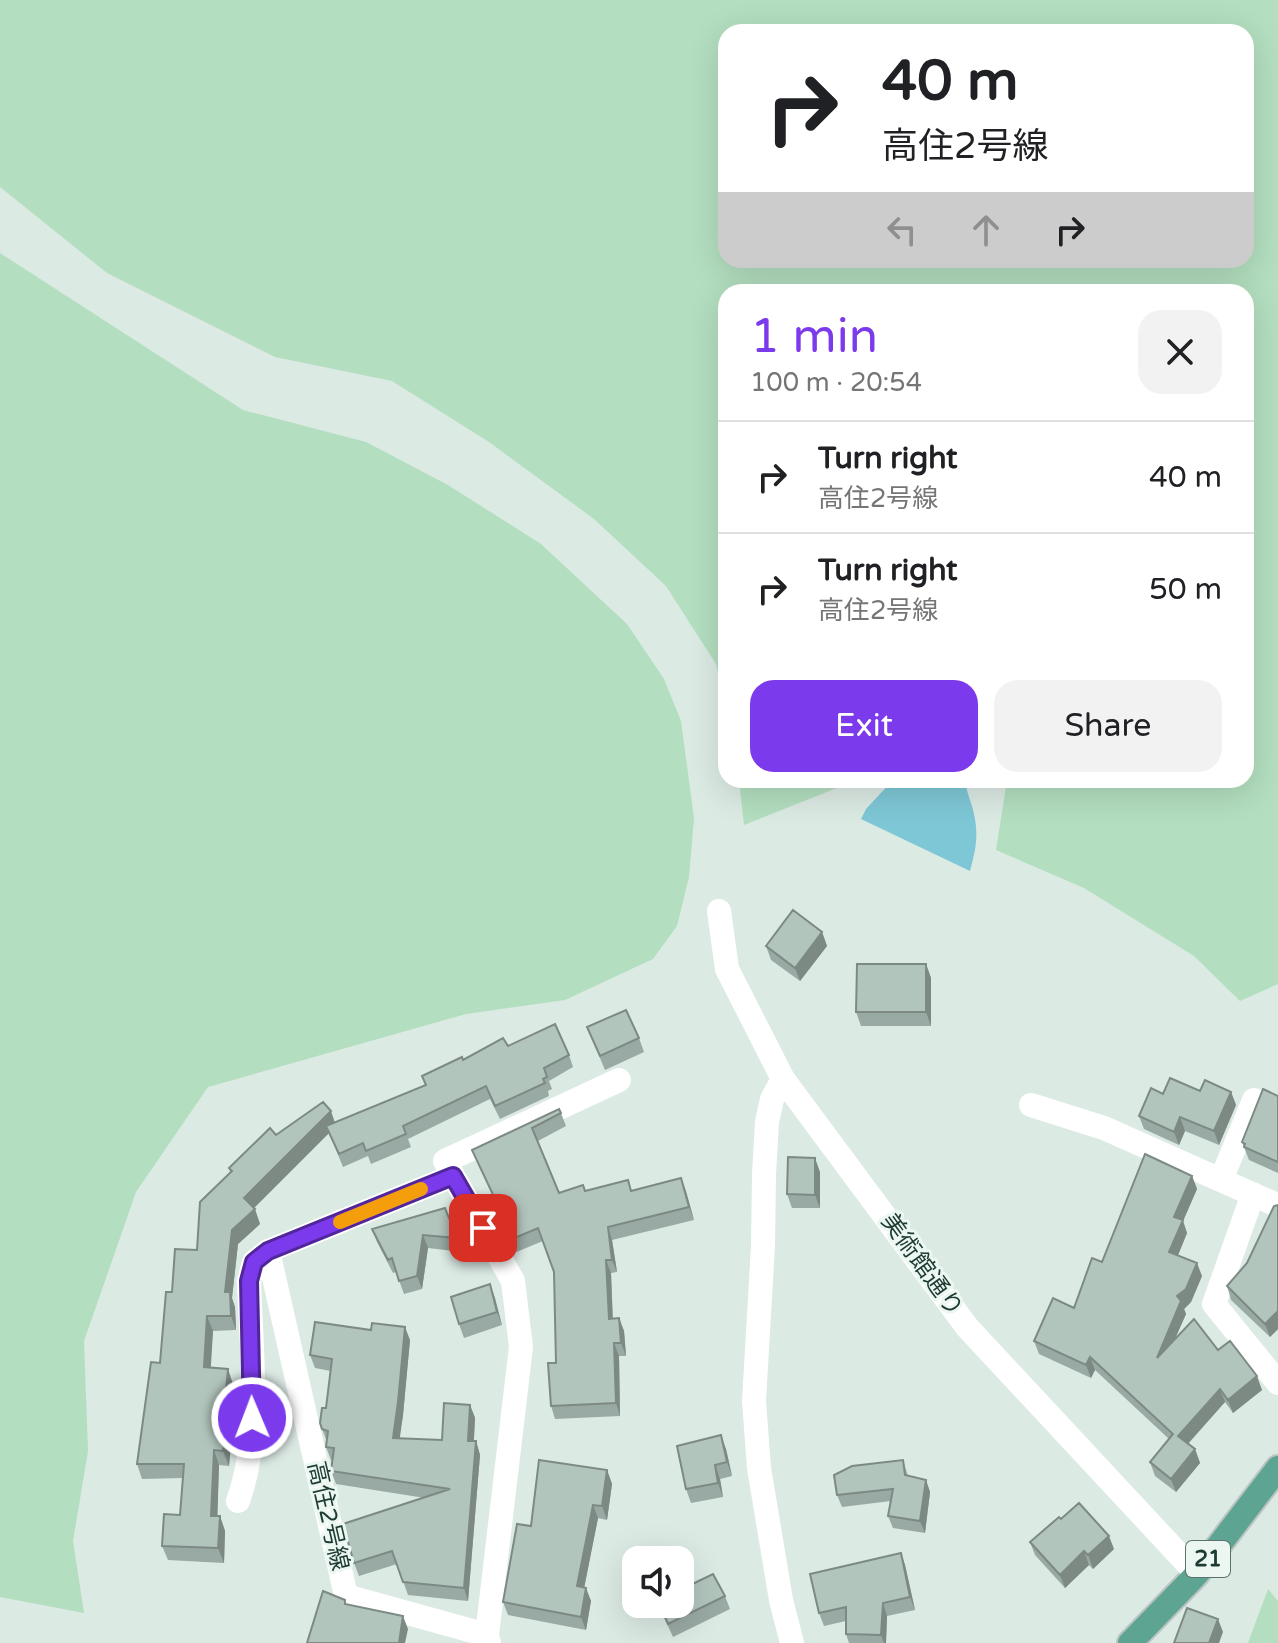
<!DOCTYPE html>
<html lang="en">
<head>
<meta charset="utf-8">
<style>
  :root { --surface:#fff; --page:#f2f2f2; --text:#202124; --muted:#757577; --line:#e0e0e0; --accent:#7c3aed }
  body { margin:0; font-family:"Varela Round","Noto Sans JP",sans-serif; background:var(--page); color:var(--text); height:100vh; display:flex; flex-direction:column; font-size:30px; white-space:nowrap }
  * { box-sizing:border-box; margin:0 }
  p { font-size:26px; color:var(--muted) }
  .icon { flex:none; width:44px; height:44px; fill:none; stroke:currentColor; stroke-width:2; stroke-linecap:round; stroke-linejoin:round }
  .map { position:relative; flex:1; overflow:hidden }
  .details { position:absolute; left:718px; top:284px; width:536px; height:504px; display:flex; flex-direction:column; background:var(--surface); border-radius:24px; box-shadow:0 8px 32px #0002 }
  .details>* { flex:none }
  .guide { position:absolute; left:718px; top:24px; width:536px; height:244px; border-radius:24px; box-shadow:0 8px 32px #0002; background:#fff; color:var(--text); overflow:hidden }
  .controls { position:absolute; left:622px; top:1546px; display:grid; gap:16px }
  .controls a { display:grid; place-items:center; width:72px; height:72px; border-radius:16px; background:var(--surface); box-shadow:0 8px 32px #0002; font-size:40px }
  .pin { position:absolute; display:grid; place-items:center; width:68px; height:68px; color:#fff; margin:-34px; border-radius:16px; box-shadow:0 4px 12px #0006 }
  .me { position:absolute; width:88px; margin:-44px; rotate:359deg; stroke-linejoin:round; filter:drop-shadow(0 0 6px #0008) }
  .turn { display:flex; align-items:center; gap:28px; height:168px; padding:0 32px; font-size:36px }
  .turn .icon { width:104px; height:104px; stroke-width:2.5 }
  .turn b { display:block; font-size:56px; line-height:68px }
  .lanes { display:flex; align-items:center; height:76px; padding:0 32px; background:#0003; justify-content:center; gap:40px; direction:ltr }
  .lanes .off { opacity:.35 }
  .round { display:grid; place-items:center; flex:none; width:84px; height:84px; border-radius:24px; background:var(--page) }
  .head { display:flex; align-items:center; justify-content:space-between; height:136px; padding:0 32px }
  h1 { font-size:48px; font-weight:600; line-height:60px; color:var(--accent) }
  .primary-button { display:flex; gap:16px; margin-top:auto; padding:16px 32px }
  .primary-button a { flex:1; height:92px; border-radius:24px; background:var(--accent); color:#fff; font-size:32px; font-weight:600; line-height:92px; text-align:center }
  .primary-button a+a { background:var(--page); color:var(--text) }
  ul { padding:0; list-style:none }
  li { display:flex; align-items:center; gap:24px; height:112px; padding:0 32px; border-top:2px solid var(--line) }
  li div { flex:1 }
  li b { display:block; font-size:30px }
  li em { font-style:normal }
  .map>svg:first-child { display:block }
  .green { fill:#b3debf; fill-rule:evenodd }
  .water { fill:#7ec7d6 }
  .lines { fill:none; stroke-linecap:round; stroke-linejoin:round }
  .major-casing { stroke:#bbc4c2; stroke-width:28 }
  .minor { stroke:#fff; stroke-width:24 }
  .major { stroke:#5da493; stroke-width:24 }
  .wall { fill:#99a9a3 }
  .shaded-wall { fill:#7d8a84 }
  .building { fill:#b2c5bd; stroke:#7d8a84; stroke-width:2 }
  .route-casing { stroke:#51269a; stroke-width:20 }
  .route { stroke:#7c3aed; stroke-width:14 }
  .slow { stroke:#f59e0b; stroke-width:14 }
  .labels { text-anchor:middle; dominant-baseline:central; stroke-width:6; stroke-linejoin:round; paint-order:stroke }
  .shield { fill:#edf7f2; stroke:#5b736c; stroke-width:2 }
  .shield-label { font-size:22px; font-weight:bold; fill:#1d3b33 }
  .street-label { font-size:24px; fill:#1d3b33; stroke:#edf7f2 }
</style>
</head>
<body>
<div class="map">
<svg width="1278" height="1643" viewBox="0 0 1278 1643">
  <rect width="100%" height="100%" fill="#dceae4"/>
  <path class="green" d="M0,0H1278V984L1240,1001L1194,956L1084,888L996,850L1007,780H1246V292H726V703L716,664L666,586L594,519L489,442L392,381L275,357L107,273L0,187ZM1246,32V260H726V32Z
    M0,253L243,410L366,442L448,485L541,544L627,624L664,679L681,721L694,818L689,877L677,926L653,959L565,1000L466,1014L208,1087L136,1192L84,1341L88,1451L73,1541L84,1613L0,1597Z
    M739,780H857L744,825Z
    M1268,1589L1278,1601V1643H1248Z"/>
  <path class="water" d="M893,780H965C966,789 969,797 972,806C979,831 977,846 970,871L861,819L866,809Z"/>
  <g class="lines">
    <g class="major-casing">
      <path id="major" d="M1130,1643L1197,1574L1278,1468"/>
    </g>
    <path class="minor" d="M719,911L727,969L783,1079L967,1327L1197,1574
      M783,1079L772,1099L767,1122L764,1174L763,1246L754,1401L759,1468L781,1600L792,1643
      M1031,1105L1104,1128L1277,1205
      M453,1176L445,1161L619,1080
      M1221,1180L1254,1100
      M1253,1194L1214,1304L1278,1383
      M238,1501C262,1435 251,1351 249,1281L254,1262L268,1251
      M487,1635L346,1596L268,1251L453,1176L513,1281L521,1347L487,1635L489,1643"/>
    <use href="#major" class="major"/>
  </g>
  <path class="wall" d="M822,932L827,946L800,981L771,960L766,946Z
    M926,964L931,978V1026H861L856,1012Z
    M587,1027L639,1038L644,1052L605,1070Z
    M508,1046L569,1055L573,1067L549,1081L552,1089L548,1091L549,1096L500,1119L490,1099L408,1139L411,1147L371,1164L368,1156L343,1167L329,1133L254,1208L260,1224L238,1244L232,1298L235,1307L236,1330L213,1331L210,1367L233,1384L230,1417L233,1425L229,1466L219,1465L217,1516H220L225,1531L224,1563L168,1560L162,1546L180,1515L183,1478L142,1479L137,1464L160,1363L172,1292L197,1250L230,1172L229,1168L335,1122L425,1085L422,1076L463,1060Z
    M1200,1091L1231,1092L1236,1105L1219,1145L1185,1131L1179,1145L1144,1129L1139,1116L1163,1094Z
    M1278,1096V1173L1249,1160L1242,1142Z
    M561,1113L566,1126L538,1141L559,1193L585,1191H632L681,1178L694,1220L612,1240L617,1272L611,1273L613,1319L619,1318L624,1331L626,1356H619L620,1416L555,1419L551,1406L556,1363L554,1272L543,1241L514,1253L503,1218L472,1150Z
    M820,1172V1208H792L787,1194Z
    M1192,1176L1197,1189L1183,1221L1187,1233L1178,1255L1202,1276L1191,1302L1184,1309L1186,1314L1175,1338L1218,1350L1262,1390L1233,1413L1225,1402L1188,1444L1195,1449L1200,1463L1176,1492L1155,1476L1150,1462L1169,1439L1095,1370L1091,1378L1039,1354L1034,1341L1074,1308Z
    M1278,1205V1329L1270,1337L1231,1300L1227,1286L1247,1263Z
    M372,1229L457,1238L462,1252L428,1248L422,1289L404,1294L396,1272L393,1273L377,1242Z
    M490,1284L502,1325L464,1338L459,1324Z
    M410,1340L403,1415L399,1438L442,1440L470,1405L475,1418L474,1441H476L480,1455L468,1601L408,1595L397,1564L359,1576L354,1563L425,1498L336,1484L331,1471L333,1460H331L326,1447L327,1442L322,1429L331,1371L315,1368L310,1355Z
    M726,1449L732,1476L720,1479L723,1497L691,1503L686,1489Z
    M903,1460L908,1476L926,1480L930,1492L925,1533L893,1528L888,1516L891,1501L842,1507L837,1495Z
    M607,1470L612,1484L607,1520L598,1518L584,1587L591,1601L586,1630L508,1615L503,1602L531,1526Z
    M1061,1519L1114,1549L1093,1569L1089,1565L1065,1588L1035,1555L1030,1542Z
    M901,1553L905,1565L915,1610L887,1616L886,1643H849L846,1634V1621L824,1626L819,1613Z
    M725,1596L730,1609L673,1637L658,1604Z"/>
  <path class="shaded-wall" d="M822,932L827,946L800,981L795,968Z
    M926,964L931,978V1026L926,1012Z
    M1231,1092L1236,1105L1219,1145L1214,1131Z
    M331,1111L336,1126H326L329,1133L250,1212L244,1198Z
    M1180,1117L1185,1131L1179,1145L1174,1132Z
    M815,1158L820,1172V1208L815,1195Z
    M1192,1176L1197,1189L1183,1221L1187,1233L1174,1265L1169,1252L1174,1217Z
    M681,1178L686,1191L694,1220L689,1207Z
    M255,1209L260,1224L238,1244L232,1298L235,1307L236,1330L231,1316L225,1292L232,1230Z
    M608,1227L612,1240L617,1272L612,1260Z
    M423,1235L428,1248L422,1289L417,1276Z
    M606,1260L611,1273L613,1332L609,1319Z
    M1197,1263L1202,1276L1191,1302L1184,1309L1186,1314L1161,1371L1157,1358L1177,1296Z
    M490,1284L495,1298L502,1325L497,1312Z
    M1278,1311V1329L1270,1337L1265,1324Z
    M207,1316L213,1331L210,1381L204,1367Z
    M619,1318L624,1331L626,1356L621,1343Z
    M405,1327L410,1340L403,1415L398,1451L393,1438Z
    M614,1343L619,1356L620,1416L616,1403Z
    M1090,1357L1095,1370L1091,1378L1086,1365Z
    M228,1369L233,1384L230,1417L233,1425L229,1466L223,1451L224,1410Z
    M1257,1376L1262,1390L1233,1413L1228,1400Z
    M1220,1389L1225,1402L1183,1449L1178,1436Z
    M470,1405L475,1418L473,1454L468,1441Z
    M721,1435L726,1449L732,1476L727,1462Z
    M476,1441L480,1455L468,1601L464,1588Z
    M1195,1449L1200,1463L1176,1492L1171,1479Z
    M214,1450L219,1465L217,1531L211,1516Z
    M715,1465L720,1479L723,1497L718,1483Z
    M607,1470L612,1484L607,1520L602,1506Z
    M926,1480L930,1492L925,1533L920,1521Z
    M593,1505L598,1518L582,1599L577,1586Z
    M220,1516L225,1531L224,1563L218,1548Z
    M1109,1536L1114,1549L1093,1569L1088,1555Z
    M1084,1551L1089,1565L1065,1588L1060,1575Z
    M901,1553L905,1565L915,1610L910,1597Z
    M586,1588L591,1601L586,1630L581,1617Z
    M883,1603L887,1616L886,1643H884L881,1635Z
    M403,1616L408,1629L405,1643H399Z
    M1218,1619L1223,1632L1219,1643H1209Z"/>
  <path class="building" d="M793,910L822,932L795,968L766,946Z
    M857,964H926V1012H856Z
    M626,1010L639,1038L600,1056L587,1027Z
    M555,1024L569,1055L544,1068L547,1077L543,1079L545,1083L495,1106L486,1086L403,1126L406,1134L366,1151L363,1143L339,1154L326,1126L426,1085L422,1076L462,1057L463,1060L503,1038L508,1046Z
    M1170,1078L1200,1091L1205,1080L1231,1092L1214,1131L1180,1117L1174,1132L1139,1116L1151,1088L1163,1094Z
    M1263,1089L1278,1096V1162L1244,1147L1245,1144L1242,1142Z
    M323,1102L331,1111L244,1198L255,1209L232,1230L225,1292H230L231,1316H207L204,1367L228,1369L224,1410H228L223,1451L214,1450L211,1516H220L218,1548L162,1546L164,1514L180,1515L184,1464H137L151,1362L160,1363L166,1292H172L175,1249L197,1250L200,1202L232,1171L229,1168L270,1128L276,1135Z
    M559,1109L561,1113L532,1128L559,1193L583,1185L585,1191L628,1180L631,1191L681,1178L689,1207L608,1227L612,1260H606L609,1319L619,1318L621,1343H614L616,1403L551,1406L548,1363H556L554,1272L538,1228L510,1240L502,1219L504,1218L472,1150Z
    M1145,1154L1192,1176L1174,1217L1183,1220L1169,1252L1197,1263L1186,1289L1177,1296L1181,1301L1157,1358L1194,1319L1218,1350L1230,1341L1257,1376L1228,1400L1220,1389L1178,1436L1195,1449L1171,1479L1150,1462L1173,1434L1090,1357L1086,1365L1034,1341L1053,1298L1074,1308L1092,1258L1102,1262Z
    M788,1157L815,1158V1195L787,1194Z
    M1278,1205V1311L1265,1324L1227,1286L1247,1263L1274,1206Z
    M445,1208L457,1238L423,1235L417,1276L399,1281L392,1258L388,1260L372,1229Z
    M490,1284L497,1312L459,1324L451,1297Z
    M315,1322L371,1330L372,1323L405,1327L398,1402L393,1438L442,1440L444,1403L470,1405L468,1441H476L464,1588L403,1582L392,1551L354,1563L343,1524L450,1489L331,1471L334,1448L326,1447L328,1431L322,1429L320,1423L322,1408H326L332,1359L310,1355Z
    M721,1435L727,1462L715,1465L718,1483L686,1489L677,1446Z
    M539,1460L607,1470L602,1506L593,1505L577,1586L586,1588L581,1617L503,1602L517,1524L531,1526Z
    M903,1460L905,1475L926,1480L920,1521L888,1516L893,1489L837,1495L834,1475L852,1466Z
    M1079,1503L1109,1536L1088,1555L1084,1551L1060,1575L1030,1542L1059,1517L1061,1519Z
    M901,1553L910,1597L883,1603L881,1635L846,1634V1607L819,1613L810,1574Z
    M713,1574L725,1596L668,1624L659,1604H680V1590Z
    M323,1591L345,1600V1604L403,1616L399,1643H307Z
    M1187,1608L1218,1619L1209,1643H1174Z"/>
  <g class="lines">
    <g class="route-casing">
      <path id="route" d="M252,1418L249,1281L254,1262L268,1251L453,1176L483,1228"/>
    </g>
    <use href="#route" class="route"/>
    <path class="slow" d="M340,1222L421,1189"/>
  </g>
  <g class="labels">
    <rect class="shield" x="1186" y="1541" width="44" height="36" rx="6"/>
    <g class="shield-label">
      <text x="1208" y="1559">21</text>
    </g>
    <g class="street-label">
      <text transform="translate(922 1265) rotate(54)">美術館通り</text>
      <text transform="translate(328 1516) rotate(77)">高住2号線</text>
    </g>
  </g>
</svg>
<div class="controls">
<a><svg class="icon" aria-label="sound" viewBox="0 0 24 24"><path d="M4 9h4l5-4v14l-5-4H4zM17 9q2 3 0 6"/></svg></a>
</div>
<div class="pin" style="left:483px;top:1228px;background:#d93025"><svg class="icon" aria-label="arrive" viewBox="0 0 24 24"><path d="M6 21V4h12l-3 4 3 4H6"/></svg></div>
<svg class="me" style="left:252px;top:1418px" viewBox="-20 -20 40 40"><circle r="17" fill="#7c3aed" stroke="#fff" stroke-width="3"/><path d="M0-11L8 9 0 5-8 9z" fill="#fff"/></svg>
<div class="guide">
<div class="turn"><svg class="icon" aria-label="right" viewBox="0 0 24 24"><path d="M7 20v-9h11M14 6l5 5-5 5"/></svg><div><b>40 m</b>高住2号線</div></div>
<div class="lanes"><svg class="icon off" aria-label="left" viewBox="0 0 24 24"><path d="M17 20v-9H6M10 6l-5 5 5 5"/></svg><svg class="icon off" aria-label="ahead" viewBox="0 0 24 24"><path d="M12 20V5M6 11l6-6 6 6"/></svg><svg class="icon" aria-label="right" viewBox="0 0 24 24"><path d="M7 20v-9h11M14 6l5 5-5 5"/></svg></div>
</div>
<section class="details">
<div class="head"><div><h1>1 min</h1><p>100 m · 20:54</p></div><a class="round"><svg class="icon" aria-label="close" viewBox="0 0 24 24"><path d="M6 6l12 12M18 6L6 18"/></svg></a></div>
<ul>
<li><svg class="icon" aria-label="right" viewBox="0 0 24 24"><path d="M7 20v-9h11M14 6l5 5-5 5"/></svg><div><b>Turn right</b><p>高住2号線</p></div><em>40 m</em></li>
<li><svg class="icon" aria-label="right" viewBox="0 0 24 24"><path d="M7 20v-9h11M14 6l5 5-5 5"/></svg><div><b>Turn right</b><p>高住2号線</p></div><em>50 m</em></li>
</ul>
<div class="primary-button"><a>Exit</a><a>Share</a></div>
</section>
</div>
</body>
</html>
